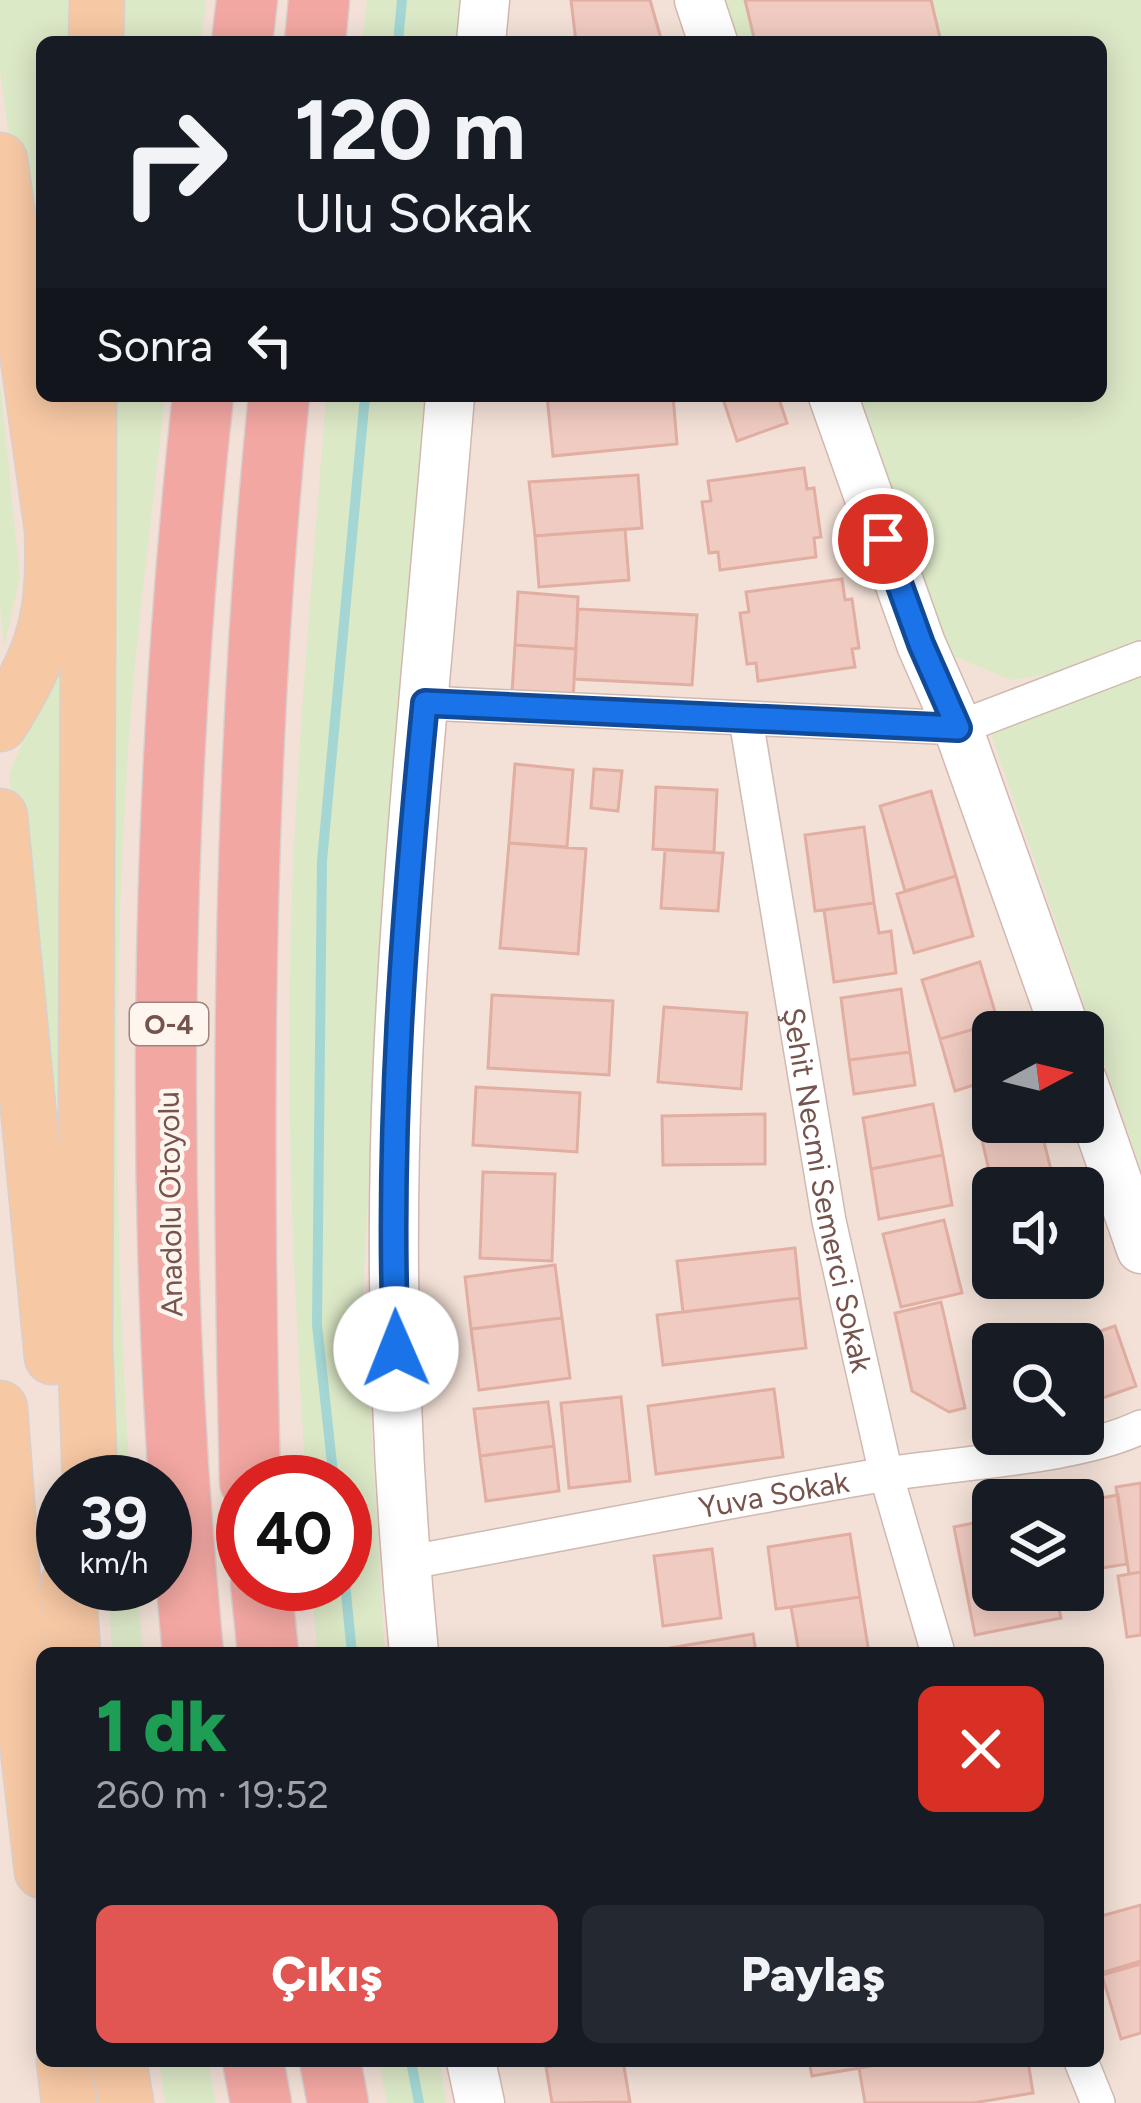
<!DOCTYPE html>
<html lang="tr">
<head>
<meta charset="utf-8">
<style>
  :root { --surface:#171b24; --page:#242831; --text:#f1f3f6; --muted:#9ea1a6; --accent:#e15653 }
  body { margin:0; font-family:Figtree,sans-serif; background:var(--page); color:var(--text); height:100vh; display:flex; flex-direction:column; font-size:45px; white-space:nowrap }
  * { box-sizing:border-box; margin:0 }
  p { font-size:39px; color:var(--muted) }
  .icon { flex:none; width:66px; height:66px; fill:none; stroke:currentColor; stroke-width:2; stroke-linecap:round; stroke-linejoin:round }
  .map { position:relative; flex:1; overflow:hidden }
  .panel { position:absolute; left:36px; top:1647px; width:1068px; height:420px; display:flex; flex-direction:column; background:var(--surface); border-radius:18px; box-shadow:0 6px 30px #0003 }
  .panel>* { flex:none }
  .top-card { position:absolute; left:36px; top:36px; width:1071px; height:366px; border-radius:18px; box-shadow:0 6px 30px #0003; background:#171b24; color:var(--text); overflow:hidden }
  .needle { width:78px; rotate:83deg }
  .tools { position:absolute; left:972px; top:1011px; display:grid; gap:24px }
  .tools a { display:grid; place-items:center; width:132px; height:132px; border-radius:18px; background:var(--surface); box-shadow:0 6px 30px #0003; font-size:60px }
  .speed { position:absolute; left:36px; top:1455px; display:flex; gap:24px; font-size:60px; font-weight:700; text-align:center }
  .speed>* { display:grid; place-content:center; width:156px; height:156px; border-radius:50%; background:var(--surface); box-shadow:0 6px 30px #0003; line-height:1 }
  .speed small { font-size:30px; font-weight:400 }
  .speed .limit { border:18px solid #d22; background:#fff; color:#111 }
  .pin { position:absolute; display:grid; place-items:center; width:102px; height:102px; color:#fff; margin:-51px; border:6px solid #fff; border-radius:50%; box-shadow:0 3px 12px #0007 }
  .me { position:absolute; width:132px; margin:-66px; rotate:359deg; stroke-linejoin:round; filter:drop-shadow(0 0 9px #0008) }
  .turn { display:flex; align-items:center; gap:42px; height:252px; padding:0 60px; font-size:54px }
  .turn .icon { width:156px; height:156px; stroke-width:2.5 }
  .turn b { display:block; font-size:84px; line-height:102px }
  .then { display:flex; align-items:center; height:114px; padding:0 60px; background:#0003; gap:24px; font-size:45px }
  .round { display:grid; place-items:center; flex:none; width:126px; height:126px; border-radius:18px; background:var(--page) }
  .overview { display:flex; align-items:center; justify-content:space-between; height:204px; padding:0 60px }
  h1 { font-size:72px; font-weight:800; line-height:90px; color:#1e9e55 }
  .primary-button { display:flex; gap:24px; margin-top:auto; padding:24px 60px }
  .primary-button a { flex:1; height:138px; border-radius:18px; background:var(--accent); color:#fff; font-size:48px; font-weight:800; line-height:138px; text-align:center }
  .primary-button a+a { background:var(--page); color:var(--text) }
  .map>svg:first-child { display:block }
  .residential { fill:#f3e1d7; fill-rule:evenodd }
  .green { fill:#dce9c7 }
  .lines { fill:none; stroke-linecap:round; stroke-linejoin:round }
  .stream { stroke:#a4d7d4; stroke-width:10 }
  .building { fill:#f0cbc1; stroke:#e2aea2; stroke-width:3 }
  .street-casing { stroke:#d0b9b1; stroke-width:36 }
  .secondary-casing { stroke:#d3b8af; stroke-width:51 }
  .primary-casing { stroke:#d9cfcd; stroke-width:57 }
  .highway-casing { stroke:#d9cfcd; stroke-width:63 }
  .street { stroke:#fff; stroke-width:33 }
  .secondary { stroke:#fff; stroke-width:48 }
  .primary { stroke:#f7c8a4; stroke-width:54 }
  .highway { stroke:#f3a7a2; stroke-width:60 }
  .route-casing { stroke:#114b97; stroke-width:30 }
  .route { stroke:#1a73e8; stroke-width:21 }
  .labels { text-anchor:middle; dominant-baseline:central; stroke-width:9; stroke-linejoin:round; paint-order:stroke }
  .shield { fill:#fef5ef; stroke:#9f847e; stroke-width:3 }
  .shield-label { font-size:27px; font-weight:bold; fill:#76534d }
  .street-label { font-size:30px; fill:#76534d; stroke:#fef5ef }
</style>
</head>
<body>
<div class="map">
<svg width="1141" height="2103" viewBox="0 0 1141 2103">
  <rect width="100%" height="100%" fill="#fcf1e9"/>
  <path class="residential" d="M0,0H1141V2103H0ZM42,42H1101V396H42ZM993,1032H1083V1122H993ZM993,1188H1083V1278H993ZM993,1344H1083V1434H993ZM63,1482H165V1584H63ZM243,1482H345V1584H243ZM993,1500H1083V1590H993ZM42,1653H1098V2061H42Z"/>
  <path class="green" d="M0,0H74V42H42V377L0,71Z
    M113,0H206L201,42H113Z
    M367,0H464L461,42H362Z
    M719,0H1141V641L1061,673L1011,680L951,655L932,622L853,396H1101V42H732Z
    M0,383L20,576L4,648L0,607Z
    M45,396H70L60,1202L55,1281L9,774L31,723Z
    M106,396H165C152,520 134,645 127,769C112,1007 115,1244 130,1482H102Z
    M326,396H427L379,983L363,1295L385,1653H317L312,1584H345V1482H306C295,1309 286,1134 290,961C294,773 312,584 326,396Z
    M1141,673V1170L991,734Z
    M108,1584H137L143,1653H112Z
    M159,2061H208L216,2103H165Z
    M379,2061H440L446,2103H387Z"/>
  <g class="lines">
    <path class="stream" d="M398,42L402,0
      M334,1482L317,1325L322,861L365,396
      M345,1584L352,1653
      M411,2061L419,2103"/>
  </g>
  <path class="building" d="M571,0H650L662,42H576Z
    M745,0H931L941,42H755Z
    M547,396H673L677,444L553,456Z
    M722,396H778L787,423L737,441Z
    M804,468L807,489L814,488L821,537L814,538L816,557L720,570L718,552L709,553L702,502L711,501L708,481Z
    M638,475L642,528L535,536L529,482Z
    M625,529L629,580L539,587L535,536Z
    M842,579L845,600L852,599L859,648L852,649L855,667L758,681L756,663L747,664L740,613L749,612L746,592Z
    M518,592L578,597L576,649L515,645Z
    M578,609L697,615L692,685L574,679Z
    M515,645L576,649L573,699L512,693Z
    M515,764L573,770L567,847L509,843Z
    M594,769L622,771L618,811L591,808Z
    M656,787L717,790L714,852L653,849Z
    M931,791L956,876L905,891L880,806Z
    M864,827L874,903L815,911L805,835Z
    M509,843L586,849L578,954L500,948Z
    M665,850L723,853L718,911L661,908Z
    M956,876L973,936L914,953L897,894Z
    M874,903L879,933L891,931L896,973L834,982L824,910Z
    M980,962L998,1022L940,1039L922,980Z
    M901,989L910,1052L849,1060L841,998Z
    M492,995L613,1001L609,1075L488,1068Z
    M664,1007L747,1013L741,1089L658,1082Z
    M998,1022L1002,1032H993V1079L955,1091L940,1039Z
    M910,1052L915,1085L854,1094L849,1060Z
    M476,1087L580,1093L577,1152L473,1145Z
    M933,1104L943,1155L871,1169L863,1118Z
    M765,1114V1164L663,1165L662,1116Z
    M996,1122H1039L1054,1182L1030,1188H993L979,1127Z
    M943,1155L952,1205L879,1219L871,1169Z
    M483,1172L555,1174L552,1261L480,1258Z
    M944,1220L962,1293L901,1307L883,1234Z
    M795,1248L800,1298L683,1312L677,1261Z
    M555,1265L562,1318L471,1329L465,1277Z
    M800,1298L806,1348L663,1365L657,1315Z
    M941,1302L965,1408L949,1412L912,1391L895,1313Z
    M562,1318L570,1378L479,1390L471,1329Z
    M1115,1326L1136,1386L1083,1405V1344H1063Z
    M774,1389L783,1457L656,1474L648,1406Z
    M621,1397L630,1481L569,1488L561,1403Z
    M548,1402L554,1446L480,1456L474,1409Z
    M554,1446L559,1491L486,1501L480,1456Z
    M1141,1483V1572L1129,1574L1116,1487Z
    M1118,1495L1127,1564L1083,1571V1501Z
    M993,1519V1590H1055L1061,1618L975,1635L954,1527Z
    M850,1534L860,1597L776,1609L768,1547Z
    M712,1549L721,1618L663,1626L654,1556Z
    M1141,1572V1635L1127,1637L1118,1576Z
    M860,1597L869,1653H799L791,1607Z
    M753,1634L756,1653H671L670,1648Z
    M1141,1905V1961L1098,1974V1917Z
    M1141,1964V2033L1121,2039L1102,1975Z
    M580,2061H623L630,2102L552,2103L546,2067Z
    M809,2061H901L812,2076Z
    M901,2061H1028L1033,2093L973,2103H865L859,2068Z"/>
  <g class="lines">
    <g class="street-casing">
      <g id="street">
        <path d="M426,703L958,728L1141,658"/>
        <path id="s1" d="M746,720L829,1221L886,1474L938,1653"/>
        <path id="s2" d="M405,1563C564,1534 722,1502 881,1475C957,1462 1074,1459 1141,1427"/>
        <path d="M1081,2061L1098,2103"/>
      </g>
    </g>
    <g class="secondary-casing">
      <path id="secondary" d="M699,0L713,42
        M481,42L485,0
        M833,396L921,644L958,728L1066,1032
        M1083,1082L1141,1249
        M414,1653C395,1457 389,1257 398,1060C408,838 432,617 450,396
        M471,2061L480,2103"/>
    </g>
    <g class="primary-casing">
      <path id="primary" d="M96,42L97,0
        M0,160L52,529C55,615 46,651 0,724
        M89,396L85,1346L90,1482
        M0,816L52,1357
        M0,1408L21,1689L42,1871
        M68,1584L73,1653
        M64,2061L69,2103
        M119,2061L126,2103"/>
    </g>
    <g class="highway-casing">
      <path id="highway" d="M242,42L247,0
        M315,42L319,0
        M250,1482C241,1117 242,759 279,396
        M261,1584L268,1653
        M193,1653C153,1239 158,810 203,396
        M253,2061L261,2103
        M330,2061L338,2103"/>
    </g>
    <use href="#street" class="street"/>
    <use href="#secondary" class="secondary"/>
    <use href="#primary" class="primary"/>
    <use href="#highway" class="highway"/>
  </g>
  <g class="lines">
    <g class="route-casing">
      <path id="route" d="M396,1349C387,1134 404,916 425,703L958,728L921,644L883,539"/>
    </g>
    <use href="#route" class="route"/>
  </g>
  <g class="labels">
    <rect class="shield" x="130" y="1003" width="78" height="42" rx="9"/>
    <g class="shield-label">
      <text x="169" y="1024">O-4</text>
    </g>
    <g class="street-label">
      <text stroke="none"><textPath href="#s1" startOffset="477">Şehit Necmi Semerci Sokak</textPath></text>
      <text transform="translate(170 1204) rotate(-91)">Anadolu Otoyolu</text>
      <text stroke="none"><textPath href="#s2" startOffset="375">Yuva Sokak</textPath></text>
    </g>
  </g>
</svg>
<div class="tools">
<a><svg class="needle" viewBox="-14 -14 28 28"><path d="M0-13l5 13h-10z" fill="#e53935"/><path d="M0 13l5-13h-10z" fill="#9ea1a6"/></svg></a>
<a><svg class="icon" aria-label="sound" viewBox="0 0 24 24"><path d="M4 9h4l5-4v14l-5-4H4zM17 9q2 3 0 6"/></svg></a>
<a><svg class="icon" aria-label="search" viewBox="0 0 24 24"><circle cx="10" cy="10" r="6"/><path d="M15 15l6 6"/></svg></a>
<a><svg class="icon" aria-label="layers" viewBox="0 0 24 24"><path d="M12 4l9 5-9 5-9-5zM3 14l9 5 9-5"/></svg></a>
</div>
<div class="speed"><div>39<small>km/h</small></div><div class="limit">40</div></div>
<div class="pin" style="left:883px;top:539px;background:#d93025"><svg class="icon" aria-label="arrive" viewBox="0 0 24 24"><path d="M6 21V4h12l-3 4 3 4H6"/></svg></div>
<svg class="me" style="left:396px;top:1349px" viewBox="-20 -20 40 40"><circle r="19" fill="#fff"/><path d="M0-13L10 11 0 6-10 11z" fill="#1a73e8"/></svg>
<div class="top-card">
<div class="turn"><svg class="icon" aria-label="right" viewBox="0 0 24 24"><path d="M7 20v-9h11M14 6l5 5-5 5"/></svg><div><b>120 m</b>Ulu Sokak</div></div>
<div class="then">Sonra<svg class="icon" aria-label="left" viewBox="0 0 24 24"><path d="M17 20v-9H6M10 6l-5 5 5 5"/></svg></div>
</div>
<section class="panel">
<div class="overview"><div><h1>1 dk</h1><p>260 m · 19:52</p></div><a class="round" style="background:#d93025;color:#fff"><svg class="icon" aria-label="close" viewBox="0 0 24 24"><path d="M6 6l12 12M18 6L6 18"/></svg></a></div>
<div class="primary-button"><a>Çıkış</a><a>Paylaş</a></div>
</section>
</div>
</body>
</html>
